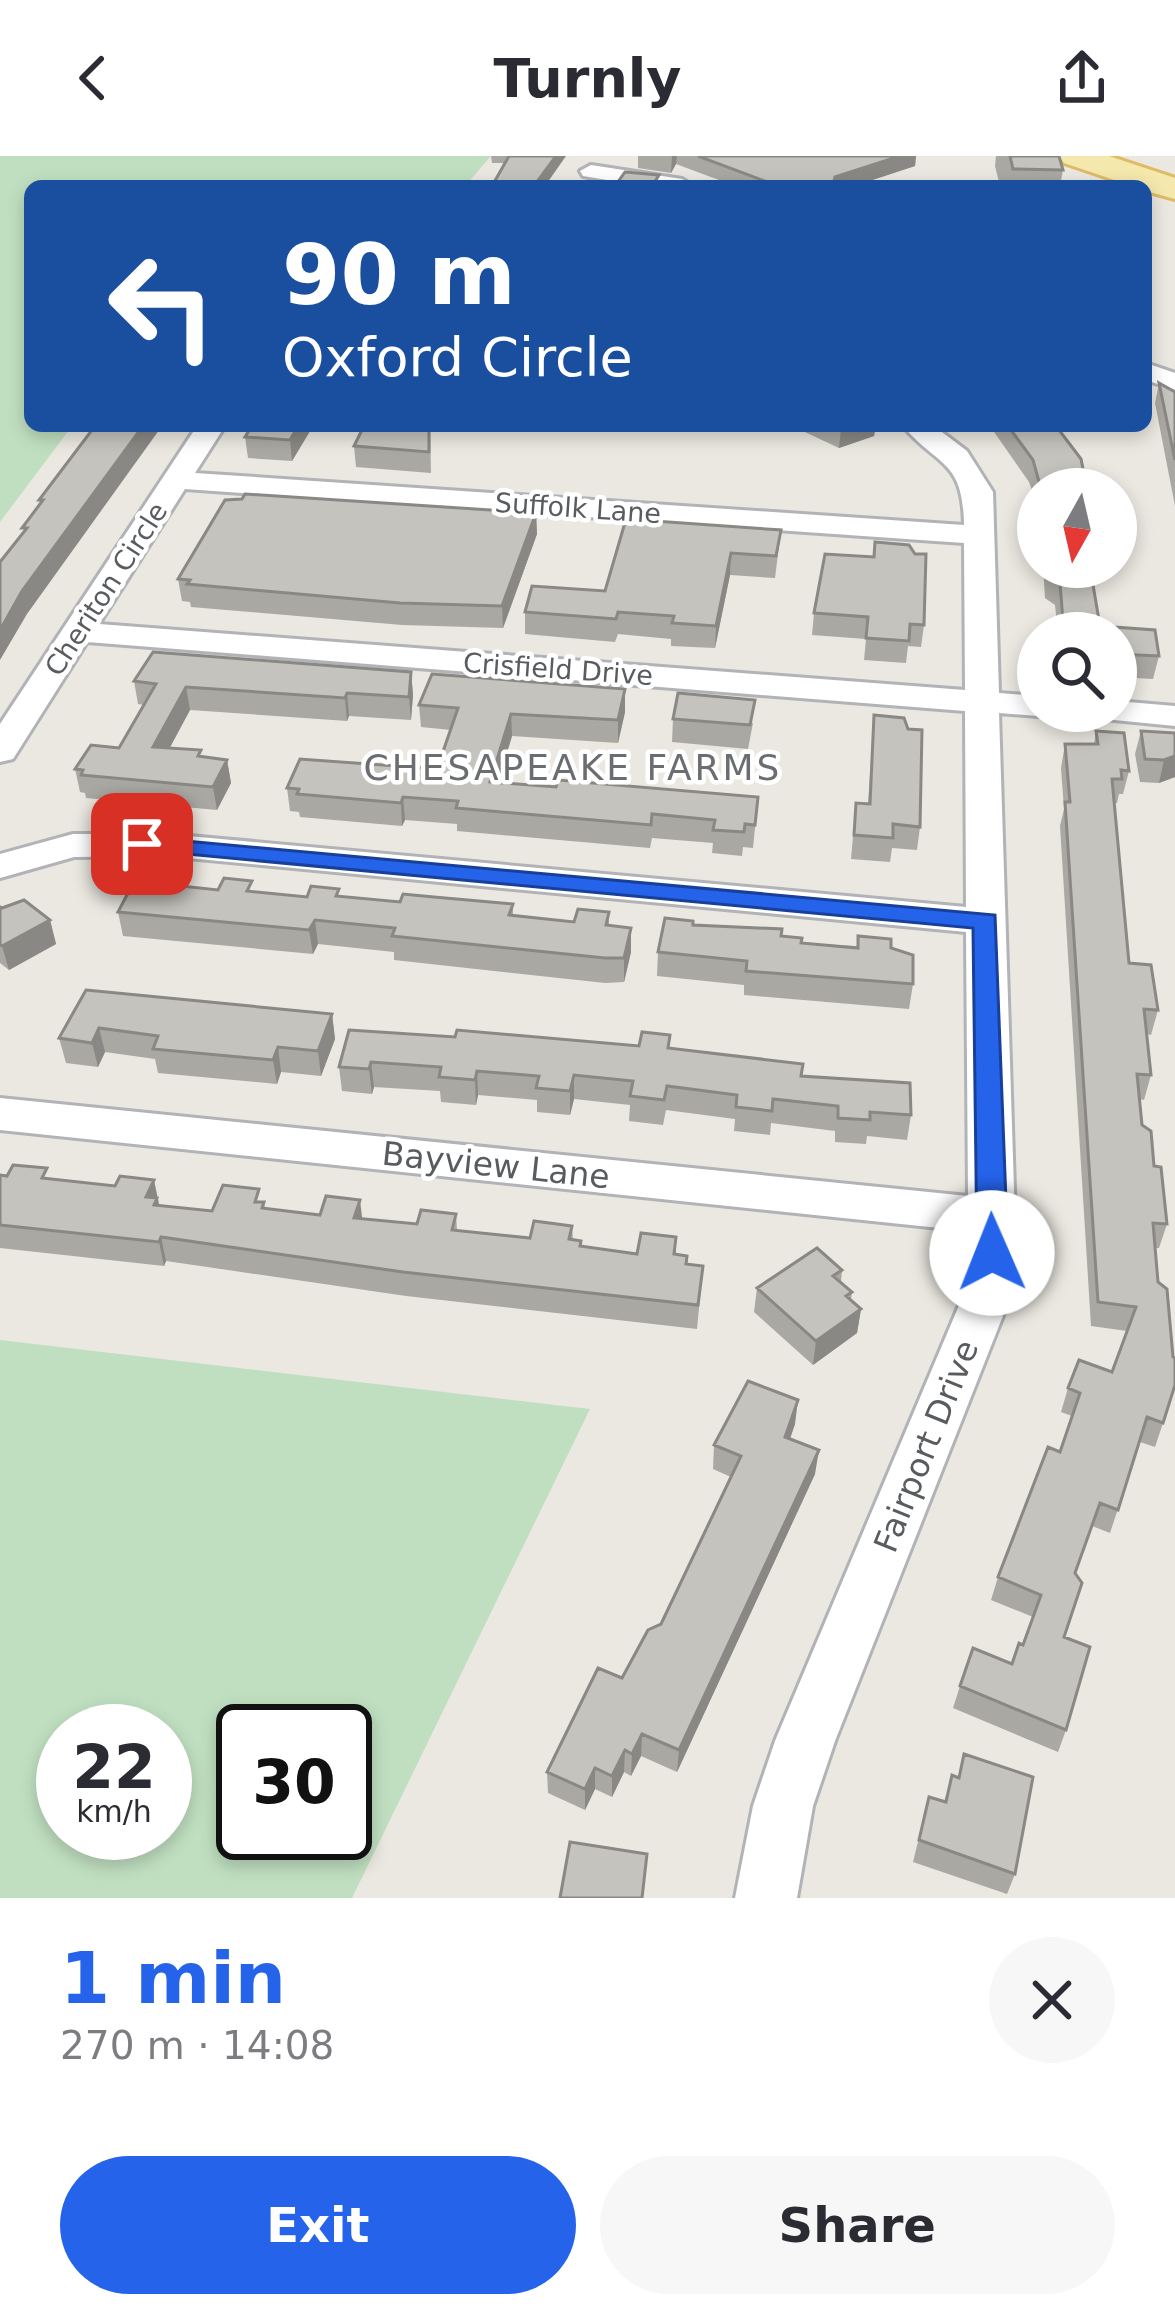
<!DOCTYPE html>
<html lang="en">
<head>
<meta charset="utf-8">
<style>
  :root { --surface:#fff; --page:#f7f7f7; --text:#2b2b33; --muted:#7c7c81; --accent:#2563eb }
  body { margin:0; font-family:"DejaVu Sans",sans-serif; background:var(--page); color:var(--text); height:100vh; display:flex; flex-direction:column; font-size:45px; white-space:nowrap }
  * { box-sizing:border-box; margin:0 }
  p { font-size:39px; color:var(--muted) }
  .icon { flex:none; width:66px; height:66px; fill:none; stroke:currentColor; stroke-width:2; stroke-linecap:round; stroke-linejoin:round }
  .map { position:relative; height:1742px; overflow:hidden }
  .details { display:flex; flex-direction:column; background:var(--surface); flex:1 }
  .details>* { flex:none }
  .hud { position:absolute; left:24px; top:24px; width:1128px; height:252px; border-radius:18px; box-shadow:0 6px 18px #0003; background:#1a4fa0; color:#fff; overflow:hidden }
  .needle { width:78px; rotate:188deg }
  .tools { position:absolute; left:1017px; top:312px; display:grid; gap:24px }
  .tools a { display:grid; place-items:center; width:120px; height:120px; border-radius:50%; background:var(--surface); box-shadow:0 6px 18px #0003; font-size:60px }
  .speed { position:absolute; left:36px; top:1548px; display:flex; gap:24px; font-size:60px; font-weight:700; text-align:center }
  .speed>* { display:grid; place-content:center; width:156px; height:156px; border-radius:50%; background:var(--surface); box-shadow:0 6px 18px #0003; line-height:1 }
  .speed small { font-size:30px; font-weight:400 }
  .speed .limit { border:6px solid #111; border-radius:18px; background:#fff; color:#111 }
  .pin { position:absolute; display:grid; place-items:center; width:102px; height:102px; color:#fff; margin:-51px; border-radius:24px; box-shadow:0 6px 18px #0006 }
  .me { position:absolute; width:132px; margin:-66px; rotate:359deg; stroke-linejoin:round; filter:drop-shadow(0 0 9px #0008) }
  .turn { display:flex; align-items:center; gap:42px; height:252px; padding:0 60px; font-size:54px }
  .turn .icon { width:156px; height:156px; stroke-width:2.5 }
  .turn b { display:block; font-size:84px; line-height:102px }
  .round { display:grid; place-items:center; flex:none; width:126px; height:126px; border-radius:63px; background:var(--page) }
  .headline { display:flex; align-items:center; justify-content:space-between; height:204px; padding:0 60px }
  h1 { font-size:72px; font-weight:600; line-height:90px; color:var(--accent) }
  .cta { display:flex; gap:24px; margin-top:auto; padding:24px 60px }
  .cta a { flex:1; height:138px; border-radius:72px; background:var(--accent); color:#fff; font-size:48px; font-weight:600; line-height:138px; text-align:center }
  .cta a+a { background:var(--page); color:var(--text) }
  header { display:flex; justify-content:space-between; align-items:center; height:156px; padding:0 60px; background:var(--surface); font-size:54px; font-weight:600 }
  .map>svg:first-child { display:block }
  .green { fill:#c0dfc0; fill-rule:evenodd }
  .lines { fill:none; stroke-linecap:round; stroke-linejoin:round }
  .street-casing { stroke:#b1b3b6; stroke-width:6 }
  .primary-casing { stroke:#debc66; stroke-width:6 }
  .street { fill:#fff; fill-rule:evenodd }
  .primary { fill:#f4e8ac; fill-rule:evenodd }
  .wall { fill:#a9a8a3 }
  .shaded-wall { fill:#8a8884 }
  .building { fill:#c5c3bd; stroke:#8a8884; stroke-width:3 }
  .route { fill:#2563eb; stroke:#184099; stroke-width:3 }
  .labels { text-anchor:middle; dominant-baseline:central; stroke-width:9; stroke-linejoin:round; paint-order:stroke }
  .far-street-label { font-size:27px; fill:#595c5f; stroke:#fff }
  .street-label { font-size:33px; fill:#595c5f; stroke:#fff }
  .neighbourhood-label { font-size:36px; letter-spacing:3px; fill:#6a6e71; stroke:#fff }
</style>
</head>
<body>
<header><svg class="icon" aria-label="back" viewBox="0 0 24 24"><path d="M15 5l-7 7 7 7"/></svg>Turnly<svg class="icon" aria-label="share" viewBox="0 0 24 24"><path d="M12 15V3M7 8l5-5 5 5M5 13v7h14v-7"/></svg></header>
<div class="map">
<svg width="1175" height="1742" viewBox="0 0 1175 1742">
  <rect width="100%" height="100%" fill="#eae8e0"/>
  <path class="green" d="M0,0H491L465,30H30V270H72L0,366Z
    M0,1184L590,1253L352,1742H0ZM63,1575H165V1677H63ZM243,1575H345V1677H243Z"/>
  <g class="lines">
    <g class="street-casing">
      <path id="street" d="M591,9L682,23L693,30H643L583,20L580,15Z
        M1146,207L1175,217V234L1146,224Z
        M197,270H225L195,317L964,369C963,303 939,312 903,270H934L967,295L993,336L999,537L1038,540V555H1052L1038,560L999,557L1016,1097L1008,1147L835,1585L813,1650L797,1742H735L753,1650L775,1585L960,1147L968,1075L0,974V942L968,1040L966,776L167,700L74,701L0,722V698L73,678H167L966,751L965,555L87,486L13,603L0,606V568ZM185,333L964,387L965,534L99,468Z
        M1116,545L1175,550V570L1094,562L1089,555H1116Z"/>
    </g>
    <g class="primary-casing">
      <path id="primary" d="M1059,0H1109L1175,22V43L1146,35V30H1132L1064,7Z"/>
    </g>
    <use href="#street" class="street"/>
    <use href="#primary" class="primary"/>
  </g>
  <path class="wall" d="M491,0H566L505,7H492Z
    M638,0H916L915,10L854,30H735L676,8L671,17L638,12Z
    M996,0H1059L1063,14L1060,30H1000L995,10Z
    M1159,227L1175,236V350L1155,247Z
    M313,270L292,305L248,302L245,281Z
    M430,270L431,317L356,311L354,290Z
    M792,270H876L874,280L839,292Z
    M993,270H1056L1087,333H1038V361L1037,348L1029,326L992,273Z
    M536,357L537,378L503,472L402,469L191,451L190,446L182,445L178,423Z
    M781,374L775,422L730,419L715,492L671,490V483L618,478L615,486L525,478V456L605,435Z
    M825,398L924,469L921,491L908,490L906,507L864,504L866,483L812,479L814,457Z
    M1043,411H1099L1096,425H1092L1100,470L1155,474L1159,500L1153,523L1116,521V477H1058L1055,449L1045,442Z
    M411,516L413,539L411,564L349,560L347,565L190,554L169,592L202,601L227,604L231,627L217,654L86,642L85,637L80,636L75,613L119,592L144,549L138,548L134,525Z
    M419,549L625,556L618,587L512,580L498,626L758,641L753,692L743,691L742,700L712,697L713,687L652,682L650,692L457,675V668L405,664L402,670L300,661L299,656L290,655L287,632L437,613L451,574L421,571Z
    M874,559L920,671L917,694L892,692L890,706L851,703L856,647L868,648Z
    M673,563L753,567L748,593L672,586Z
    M1096,575L1129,615L1123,638H1119L1117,647H1114L1129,807L1158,854L1151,879L1147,878L1151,919L1144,944L1140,943L1142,969L1167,1068L1159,1092H1155L1163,1267L1155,1291L1140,1286L1110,1377L1092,1370L1076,1417L1064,1481L1066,1574L1058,1596L953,1552L960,1530L1012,1508L1023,1489L1033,1461L991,1444L998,1421L1060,1296L1072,1260L1061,1256L1068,1232L1112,1216L1127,1175L1091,1170L1060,670L1064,653L1061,612L1065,588H1094Z
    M1141,575L1175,577V621L1159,627L1140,626L1135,598Z
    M168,716L171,729L218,734L307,741L340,740L400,746L513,748V760L574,766L609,756V769L631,796L624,826L605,827L394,804V796L318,788L313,798L123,780L118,756Z
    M0,751L50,764L56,788L9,814L0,807Z
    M693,769L781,780L801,787L891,792L913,828L909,853L744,839V829L657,820L658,796Z
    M86,834L332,858L335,883L321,920L281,916L277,928L158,917L155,903L105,896L98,911L66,907L59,882Z
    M670,879L669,892L801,920L911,959L907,984L867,980L866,988L835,986V975L771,967L770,979L734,975L735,963L666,954L663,969L629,965L630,949L574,943L570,959L537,956V944L478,939L476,949L441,946L440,935L374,931L372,938L342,935L339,911L455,881L639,890Z
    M0,1019L50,1023L159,1050L212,1055L262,1046H264L265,1053L417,1068L456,1058L457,1074L530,1082L572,1070L573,1083L581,1085V1090L637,1098L676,1081V1098L687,1108L703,1110L697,1173L406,1140L166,1105L164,1110L0,1092Z
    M842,1114L841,1126L852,1136L851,1144L861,1153L857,1177L813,1209L754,1156L757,1132Z
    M795,1268L790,1283L815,1318L677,1616L641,1600L631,1620L624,1616L612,1641L595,1633L585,1654L548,1637L547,1616L622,1522L661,1468L731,1321L713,1313L714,1289Z
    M964,1598L1015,1718L1007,1738L913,1706L929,1641L944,1646L952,1619L958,1621Z"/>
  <path class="shaded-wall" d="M556,0H566L545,30H534Z
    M672,0H677L676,8L671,17Z
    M900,0H916L915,10L854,30H833L835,21Z
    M1151,220L1147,238H1146V222Z
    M143,270H162L27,458L0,504V474L22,435Z
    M298,270H313L292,305L290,284Z
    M846,270H876L874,280L839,292L841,272Z
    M536,357L537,378L503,472L502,450Z
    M731,397L730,419L715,492L716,470Z
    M411,516L413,539L411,564L409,541Z
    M186,531L190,554L158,614L153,591Z
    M625,533V556L618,587V564Z
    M347,537L349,560L347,565L345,542Z
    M511,558L512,580L491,649L490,626Z
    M1175,600V621L1159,627L1164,604Z
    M227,604L231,627L217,654L213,631Z
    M403,641L405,664L402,670L401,647Z
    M50,764L56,788L9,814L2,790Z
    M315,764L318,788L313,798L309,774Z
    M631,772V796L624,826V802Z
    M332,858L335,883L321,920L318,895Z
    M99,872L105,896L98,911L92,887Z
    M278,891L281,916L277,928L273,904Z
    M371,906L374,931L372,938L369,913Z
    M477,915L478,939L476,949L475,924Z
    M574,919V943L570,959V935Z
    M154,1024L163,1067L146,1041Z
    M360,1044L363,1069L354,1062Z
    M161,1081L166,1105L164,1110L159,1086Z
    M861,1153L857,1177L813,1209L816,1185Z
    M798,1244L795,1268L782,1305L785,1281Z
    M819,1294L815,1318L677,1616L679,1594Z
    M642,1578L641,1600L631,1620L632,1598Z
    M625,1594L624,1616L612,1641V1620Z
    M595,1612V1633L585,1654V1633Z"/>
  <path class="building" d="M509,0H556L534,30H492Z
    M698,0H900L835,21L833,30H778Z
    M1010,0H1059L1063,14L1013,13Z
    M625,16L659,19L652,30H615Z
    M1159,227L1175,236V304Z
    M95,270H143L22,435L0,474V406L27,372H22L43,344H39Z
    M252,270H298L290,284L245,281Z
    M364,270H429V296L354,290Z
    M1008,270H1056L1081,303L1087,333H1041L1033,304Z
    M245,338L536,357L502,450L400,447L187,428L190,424L178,423L225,344L242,343Z
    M626,363L781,374L776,400L731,397L716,470L672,467L674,460L618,456L616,463L525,456L532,430L605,435Z
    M875,386L909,389L915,398H926L924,469L910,468L909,485L866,482L868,461L814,457L825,398L874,401Z
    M1049,411H1090L1100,470L1155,474L1159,500L1116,498V477H1064L1060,427L1049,420Z
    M153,496L411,516L409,541L347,537L345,542L186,531L153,591L201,594L198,600L227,604L213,631L81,619L83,614L75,613L91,589L119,592L156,528L134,525Z
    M432,518L625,533L618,564L511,558L490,626L556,631L558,624L758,641L755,669L745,668L744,676L713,674L715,664L652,658L651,669L456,652L458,645L403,641L401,647L297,638L299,633L287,632L300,603L437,613L458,552L419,549Z
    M678,537L755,544L750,569L673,563Z
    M874,559L904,562L908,573L922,574L920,671L893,668V682L854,679L856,647L870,648Z
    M1096,575L1124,577L1129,615L1121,614L1122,623H1112L1129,807L1151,809L1158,854L1144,853L1151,919L1137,918L1142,969L1151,975L1154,1010L1161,1011L1167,1068L1153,1067L1158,1126L1167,1133L1173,1201L1175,1202V1229L1163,1267L1147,1261L1118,1354L1100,1347L1075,1417L1082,1427L1064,1481L1090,1491L1066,1574L960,1530L973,1492L1012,1508L1019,1487L1023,1489L1041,1439L998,1421L1048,1291L1060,1296L1080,1237L1068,1232L1079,1204L1112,1216L1136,1151L1098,1146L1065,646H1070L1065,588H1098Z
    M1141,575L1175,577V600L1164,604L1145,603Z
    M140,714L168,716L162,728L218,734L224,722L252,725L247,735L307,741L311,730L339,733L336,740L400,746L403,738L434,741L513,748L509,759L574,766L578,753L609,756L606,769L631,772L624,802H605L392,780L395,772L315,764L309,774L118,756Z
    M24,744L50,764L2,790L0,788V751L2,752Z
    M665,762L693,765V769L782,773L781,780L802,782L801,787L858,792V780L891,783V792L913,799V828L746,815L747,805L658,796Z
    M86,834L332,858L318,895L278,891L273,904L153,893L158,880L99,872L92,887L59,882Z
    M349,874L455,881L457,874L639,890L642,876L670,879L668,892L803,908L801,920L910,927L911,959L870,956V964L838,962V950L773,943L772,955L736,951L737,939L667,930L664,944L630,940L633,925L574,919L570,935L536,932L539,920L477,915L475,924L439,921L441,911L371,906L369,913L339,911Z
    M13,1009L47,1012L42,1022L115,1030L120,1020L154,1024L146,1041L157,1042L154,1049L212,1055L223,1029L259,1033L255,1046H264L262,1052L320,1059L326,1040L360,1044L354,1062L417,1068L421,1054L456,1058L452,1074L530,1082L534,1065L572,1070L569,1083L581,1085L580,1090L637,1098L641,1077L676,1081L674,1098L687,1100L686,1108L703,1110L698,1149L403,1116L161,1081L159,1086L0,1069V1019L7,1020Z
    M817,1092L842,1114L833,1120L852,1136L846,1140L861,1153L816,1185L757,1132Z
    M748,1225L798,1244L785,1281L819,1294L679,1594L642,1578L632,1598L625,1594L612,1620L595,1612L585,1633L547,1616L598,1512L622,1522L648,1474L661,1468L741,1300L714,1289Z
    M964,1598L1033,1621L1015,1718L919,1684L929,1641L946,1646L952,1619L959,1622Z
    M570,1686L647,1698L642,1742H560Z"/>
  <path class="route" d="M142,681L995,759L1008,1097L1003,1105H981L977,1097L973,772L133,693V683Z"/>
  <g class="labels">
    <g class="far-street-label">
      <text transform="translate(578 352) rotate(4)">Suffolk Lane</text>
      <text transform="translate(106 433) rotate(-57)">Cheriton Circle</text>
      <text transform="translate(558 513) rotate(4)">Crisfield Drive</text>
    </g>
    <g class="street-label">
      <text transform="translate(496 1009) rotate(6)">Bayview Lane</text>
      <text transform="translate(926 1290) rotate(-68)">Fairport Drive</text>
    </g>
    <g class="neighbourhood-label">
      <text x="573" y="611">CHESAPEAKE FARMS</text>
    </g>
  </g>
</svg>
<div class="tools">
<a><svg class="needle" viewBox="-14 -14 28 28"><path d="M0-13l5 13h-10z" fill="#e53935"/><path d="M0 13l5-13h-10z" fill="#7c7c81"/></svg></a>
<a><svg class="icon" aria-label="search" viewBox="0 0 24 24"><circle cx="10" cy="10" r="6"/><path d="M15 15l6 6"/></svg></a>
</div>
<div class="speed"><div>22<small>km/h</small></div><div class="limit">30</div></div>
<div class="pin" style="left:142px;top:688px;background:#d93025"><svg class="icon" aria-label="arrive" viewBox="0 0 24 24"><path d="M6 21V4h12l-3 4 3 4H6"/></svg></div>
<svg class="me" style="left:992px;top:1097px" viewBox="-20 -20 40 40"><circle r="19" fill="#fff"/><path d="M0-13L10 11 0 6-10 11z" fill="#2563eb"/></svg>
<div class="hud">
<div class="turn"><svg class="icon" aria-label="left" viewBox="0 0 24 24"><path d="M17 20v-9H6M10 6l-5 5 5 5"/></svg><div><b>90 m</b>Oxford Circle</div></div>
</div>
</div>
<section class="details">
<div class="headline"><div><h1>1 min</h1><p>270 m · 14:08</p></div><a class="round"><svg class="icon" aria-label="close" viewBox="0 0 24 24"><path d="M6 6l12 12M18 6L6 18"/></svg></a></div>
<div class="cta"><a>Exit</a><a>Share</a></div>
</section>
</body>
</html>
